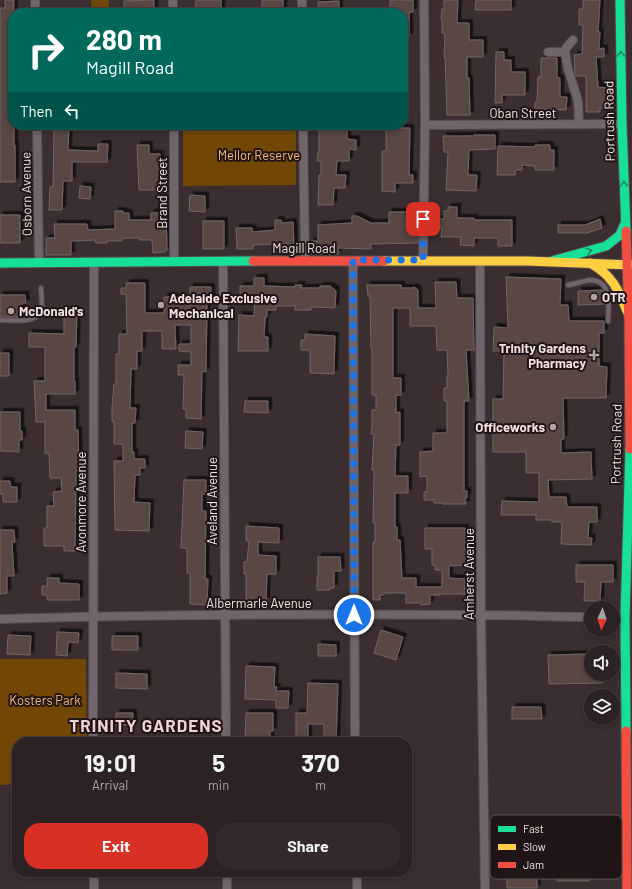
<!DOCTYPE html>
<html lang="en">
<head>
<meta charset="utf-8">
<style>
  :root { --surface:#2c2224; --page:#342a2c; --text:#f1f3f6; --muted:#a6a4a6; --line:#483f41; --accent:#d93025 }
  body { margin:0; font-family:Barlow,sans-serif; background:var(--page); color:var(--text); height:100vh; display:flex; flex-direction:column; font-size:15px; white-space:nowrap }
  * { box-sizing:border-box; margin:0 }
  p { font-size:13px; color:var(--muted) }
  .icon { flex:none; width:22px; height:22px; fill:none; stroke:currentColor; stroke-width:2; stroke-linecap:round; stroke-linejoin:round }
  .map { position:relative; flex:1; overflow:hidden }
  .panel { position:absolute; left:12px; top:737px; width:400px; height:140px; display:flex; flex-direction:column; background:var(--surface); border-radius:16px; box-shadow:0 2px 6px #0003,0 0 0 1px var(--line) }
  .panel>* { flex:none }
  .top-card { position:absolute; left:8px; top:8px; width:400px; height:122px; border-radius:16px; box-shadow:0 2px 6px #0003,0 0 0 1px var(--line); background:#00695c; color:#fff; overflow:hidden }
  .needle { width:26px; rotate:183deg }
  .buttons { position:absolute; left:584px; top:601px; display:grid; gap:8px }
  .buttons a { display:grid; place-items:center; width:36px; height:36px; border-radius:50%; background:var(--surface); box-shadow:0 2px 6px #0003,0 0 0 1px var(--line); font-size:20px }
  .pin { position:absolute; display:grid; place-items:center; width:34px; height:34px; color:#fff; margin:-17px; border-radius:8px; box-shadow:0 2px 6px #0006 }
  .me { position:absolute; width:44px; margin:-22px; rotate:0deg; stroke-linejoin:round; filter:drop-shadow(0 0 3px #0008) }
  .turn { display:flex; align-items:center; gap:14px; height:84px; padding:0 12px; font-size:18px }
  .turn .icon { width:52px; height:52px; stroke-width:2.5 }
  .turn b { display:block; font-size:28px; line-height:34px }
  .then { display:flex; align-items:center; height:38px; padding:0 12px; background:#0003; gap:8px; font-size:15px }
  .eta { display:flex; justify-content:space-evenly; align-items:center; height:68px; text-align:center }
  .eta b { font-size:24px; font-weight:700; line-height:28px }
  .cta { display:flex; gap:8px; margin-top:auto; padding:8px 12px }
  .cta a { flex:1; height:46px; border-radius:16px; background:var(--accent); color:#fff; font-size:16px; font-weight:700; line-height:46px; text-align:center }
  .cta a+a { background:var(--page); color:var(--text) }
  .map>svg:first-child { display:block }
  .green { fill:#724706 }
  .building { fill:#594642; stroke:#706665; filter:url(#shadow) }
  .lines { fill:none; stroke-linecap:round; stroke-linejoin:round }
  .lane-casing { stroke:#564b4d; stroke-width:6 }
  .street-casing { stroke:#564b4d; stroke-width:10 }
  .fast-casing { stroke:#564b4d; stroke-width:11 }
  .slow-casing { stroke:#564b4d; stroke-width:11 }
  .jam-casing { stroke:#564b4d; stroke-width:11 }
  .lane { stroke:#70656b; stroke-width:4 }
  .street { stroke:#70656b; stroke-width:8 }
  .fast { stroke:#16e098; stroke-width:9 }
  .slow { stroke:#ffcf43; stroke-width:9 }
  .jam { stroke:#f24e42; stroke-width:9 }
  .oneway { stroke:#1a855e }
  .route { stroke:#1a73e8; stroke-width:7; stroke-dasharray:0 12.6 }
  .poi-dot { fill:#b1a2a4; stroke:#1f1516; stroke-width:1.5 }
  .labels { text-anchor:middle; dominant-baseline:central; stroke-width:4; stroke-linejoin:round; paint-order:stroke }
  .street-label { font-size:13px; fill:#f1e1e3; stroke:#1f1516 }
  .park-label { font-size:13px; fill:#f6b974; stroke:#1f1516 }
  .poi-label { font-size:13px; font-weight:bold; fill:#f1e1e3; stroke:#1f1516; text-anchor:start }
  .district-label { font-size:17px; font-weight:bold; letter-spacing:1px; fill:#f2d2d6; stroke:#1f1516 }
  .key { fill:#1f1516; stroke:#5e5254; stroke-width:1 }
  .key-label { font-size:11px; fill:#f1e1e3 }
</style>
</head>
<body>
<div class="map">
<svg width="632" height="889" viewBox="0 0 632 889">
  <defs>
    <filter id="shadow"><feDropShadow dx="3.5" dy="-3.5" stdDeviation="0" flood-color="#0009"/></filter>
  </defs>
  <rect width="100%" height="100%" fill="#3a2e30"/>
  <path class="green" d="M91,0H109V13H92Z
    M183,125H296V185L183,186Z
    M0,659H86L87,742H17V784L0,785Z"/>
  <path class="building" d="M5,0H14L13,22H9V51H13V125H14V145H15V182H0V8H5Z
    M154,0V13H124V1Z
    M196,0H221V13H195Z
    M262,0H283V13H265V9H262Z
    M390,0H413V12H409V37H403V12H390Z
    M444,0H458L457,23H469V40H483V57H467V78H469L470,115H447L445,57H444L445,37L444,33H442V19H441L442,9H444Z
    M476,0H511V10H475Z
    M583,0H600L598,32H600L599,49L604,48V57H596L598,87L608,88L607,108H600V112H586V76H576L575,72L574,55L582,54L583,25H579V9H583Z
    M339,1V11H318V2Z
    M496,52H504V60H511V72H525V95H502V103H495Z
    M541,58H557V78H560V97H567L566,110L535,109V102H537L538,77H541Z
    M319,125H347V139L356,140V150L349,149V161H337L336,175H346L345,188H334L333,205H318L319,175H321V161H317L318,152H319Z
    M54,126H69L68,150L98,151V144H108L107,162H72V181H63L62,210H49L50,187H53Z
    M386,128H410L409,175H413V183H395V192L382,191V151H386Z
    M474,135H495V149L469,150L468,175H477L476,191L446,190L448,152H444L443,136H474Z
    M137,145H149V154H160L161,190H139Z
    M535,145H550V150H554V170H535V166L522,165V170H516L515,175H497L498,146L535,147Z
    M80,186L91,187L90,199L79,198Z
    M190,195L205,196V212L189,211Z
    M448,207H457V218H474V220H512V246H498V238H474V246L460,245L461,237H441L442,228H438V219H444V211H448Z
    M115,211H123V213H129V220H151V213L166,212L167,250L165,252L153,253L152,240H139L140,238H122V241H107V243H96L95,240L71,241V255H46V238H55L54,224H87L88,230L115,229Z
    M389,212H418V243L371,244V249L338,248V254H312L311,241H318V225L352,223V216H357L371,223H389Z
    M0,215H20V243H0Z
    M600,219L602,228L587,233H558V225H585Z
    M275,220H281V223L293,222L294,248L275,249V244L253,245V249H237L236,228H252L253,232L275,230Z
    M203,221H224V249H203Z
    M506,277L561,279L560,305H568L569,321H604V333H599V366L607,367L606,398H563L564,439H561V453L591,452L592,479L548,480L549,497H566L567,507H597V522H589L588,538H592L591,545L561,544L562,522H552V520H536V515H501L502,501L539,502V473H526V452H493V399H503L504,351H493L494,327L508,328Z
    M254,278H264V286L295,287V285H302L301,288H320V286H330L336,291L335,308L311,307V310H295V306H276V310H267V317H265L264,337H268V351H238L239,315L254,316L255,299L240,300V286H254Z
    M435,282H456L457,298H473L474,350H466L469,401H464V491H467V498H465L466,504H442V503H434V500H424V492H427V476L420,477V452L433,451V433H447V401H444V388H447V376H448L447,350H437L436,326H410V308H393V378H401V395H396V413L400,412V445H396L395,476H408V493H395V527H397V540H400L402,578H416V587H442V570H435V565H432V549H425V528H465L466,565L449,566V578L465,579V594H440V595H430V604L421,605V603H406V593H384V595H380V600H373V542H375V523H373L374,470H372L374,434H371L372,426V410H376V395H372V349H371L370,296H368L367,285H401V288H412L414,287L418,290V308H436Z
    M126,283H145V313H164V297H175V299H190V287H211V304H207L206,372L202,371L201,419L186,418V409H183L184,375H178V365H191V352L179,351V344H191V325H175L176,349H162V331H142V351H137V369H131L130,408H136L135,423H132V452H134V459H145V468H140V475H135L134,502L150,503L149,531L115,530L114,461H123V444H114V422H112V408L114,384H116V354H119V334H127L126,294H121V288H126Z
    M578,291L602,290L605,304L578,305Z
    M0,295H25L26,303H22V317H0Z
    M64,311H77L76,347H74V381H75V394H46V410H75V430H78L79,471H76V478L75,551H64V546H44V528H47V506H54L53,492L62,491L61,478H50L49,453L45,454V422H36L34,381H45V347H29V333L64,334Z
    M305,334L335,336L334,374L310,373V350H301V340H305Z
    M0,353H9V376H0Z
    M245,401H268V413L244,412Z
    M0,412H20V431H22V440H19V452L0,451Z
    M186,431L203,432L202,449L185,448Z
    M184,480H206V494H202V511H206L205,579H208L207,605L190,604V573H187V548H181Z
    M0,481H10L11,487H17V502H3V494H0Z
    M246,526L279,528V543L258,542V555L276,556V574H267L266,601L246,600V574H244V562H247L249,541H246Z
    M0,530H14L15,542H12L14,576H7V593L0,594Z
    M318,557H340L341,571H334V588H330V590H317V577H318Z
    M576,565H613V582H601L600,601H584L585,582H576Z
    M47,578H59V583L79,584V600H47V595H42V586H47Z
    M381,630L403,637L396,660L374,653Z
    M57,632L79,633L78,643L68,642L67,656L56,655Z
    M8,635L31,636L30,655L7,654Z
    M112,636H138V650H112Z
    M318,644L336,645V656H318Z
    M589,654V662H591V674H603V683L549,684L548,655Z
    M246,666L275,667L274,687H277L276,691H289L288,708H276V700L245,699Z
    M116,673L147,674V689L116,688Z
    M308,683L338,684L336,742H324V724H308V739H296V713H307Z
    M512,707H541L542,719H512Z
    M116,713H133V725H116Z
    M246,713H273V731H270V742H245Z
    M557,864H589V881H557Z
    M507,876H537V888H507Z"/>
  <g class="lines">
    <g class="lane-casing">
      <path id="lane" d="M568,285C575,284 583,281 590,280C612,280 609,306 608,321
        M0,320C11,320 37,324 41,311C43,305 41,295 41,288"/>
    </g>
    <g class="street-casing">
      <path id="street" d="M35,0V13
        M173,0V13
        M302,0V13
        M548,52H565
        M565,52L568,69L578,101L579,124
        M565,52L566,48L573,40
        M37,125L39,263
        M174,125V261
        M303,125L305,261
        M425,125L622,124
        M423,260L425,125L424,0
        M480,260L481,615L485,889
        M223,261L226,742
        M353,261L355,742
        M613,617H625
        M0,619C160,614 320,614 479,615C517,615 554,617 591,617
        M93,742L94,262
        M94,872V889
        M227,872V889
        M357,872V889"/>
    </g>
    <g class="fast-casing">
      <path id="fast" d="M620,0L622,124L626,231
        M552,261L606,246L620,235L625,223
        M0,263L253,261
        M626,731L625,617L630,449"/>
    </g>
    <g class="slow-casing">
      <path id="slow" d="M384,261H527L632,265
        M590,263C612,275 618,289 627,311"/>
    </g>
    <g class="jam-casing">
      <path id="jam" d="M626,231L629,322L630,449
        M253,261H384
        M626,731L627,889"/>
    </g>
    <use href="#lane" class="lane"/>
    <use href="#street" class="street"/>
    <use href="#fast" class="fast"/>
    <use href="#slow" class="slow"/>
    <use href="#jam" class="jam"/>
  </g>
  <defs><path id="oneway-chevron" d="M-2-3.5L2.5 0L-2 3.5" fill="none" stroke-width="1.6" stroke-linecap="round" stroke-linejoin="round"/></defs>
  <g class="oneway">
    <use href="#oneway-chevron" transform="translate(621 54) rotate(-91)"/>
    <use href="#oneway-chevron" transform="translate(624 184) rotate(-92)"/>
    <use href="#oneway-chevron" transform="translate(589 251) rotate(-15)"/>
  </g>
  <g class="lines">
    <path class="route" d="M354,615L353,260H423V219"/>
  </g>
  <g class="poi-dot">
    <circle cx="594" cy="297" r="4"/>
    <circle cx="161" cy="305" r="4"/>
    <circle cx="11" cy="311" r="4"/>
    <path d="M592 349h4v4h4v4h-4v4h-4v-4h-4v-4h4z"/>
    <circle cx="553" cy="427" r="4"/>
  </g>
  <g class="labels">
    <g class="street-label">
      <text x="523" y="113">Oban Street</text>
      <text transform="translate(609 121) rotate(-91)">Portrush Road</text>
      <text transform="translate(162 193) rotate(-90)">Brand Street</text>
      <text transform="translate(26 194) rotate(-91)">Osborn Avenue</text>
      <text x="304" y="248">Magill Road</text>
      <text transform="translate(616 444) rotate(-89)">Portrush Road</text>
      <text transform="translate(212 501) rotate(-90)">Aveland Avenue</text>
      <text transform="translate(81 502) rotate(-90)">Avonmore Avenue</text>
      <text transform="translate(469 574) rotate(-90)">Amherst Avenue</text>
      <text x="259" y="603">Albermarle Avenue</text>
    </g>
    <g class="park-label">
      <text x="259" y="155">Mellor Reserve</text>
      <text x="45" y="700">Kosters Park</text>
    </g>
    <g class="poi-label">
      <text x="602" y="297">OTR</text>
      <text x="169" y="298">Adelaide Exclusive<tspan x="169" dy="15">Mechanical</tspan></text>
      <text x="19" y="311">McDonald's</text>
      <text x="586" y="348" text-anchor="end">Trinity Gardens<tspan x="586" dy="15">Pharmacy</tspan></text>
      <text x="545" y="427" text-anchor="end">Officeworks</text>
    </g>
    <g class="district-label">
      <text x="146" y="725">TRINITY GARDENS</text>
    </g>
  </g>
  <rect x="490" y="815" width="132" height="64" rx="6" class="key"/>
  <rect x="498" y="826" width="18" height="6" fill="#16e098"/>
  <rect x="498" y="844" width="18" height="6" fill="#ffcf43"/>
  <rect x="498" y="862" width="18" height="6" fill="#f24e42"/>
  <g class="key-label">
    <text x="523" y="833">Fast</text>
    <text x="523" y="851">Slow</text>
    <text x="523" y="869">Jam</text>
  </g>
</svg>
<div class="buttons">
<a><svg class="needle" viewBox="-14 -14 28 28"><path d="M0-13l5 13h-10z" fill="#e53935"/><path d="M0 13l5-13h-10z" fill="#a6a4a6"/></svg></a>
<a><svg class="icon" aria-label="sound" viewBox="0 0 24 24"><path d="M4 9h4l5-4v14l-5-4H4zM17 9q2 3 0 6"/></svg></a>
<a><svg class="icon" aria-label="layers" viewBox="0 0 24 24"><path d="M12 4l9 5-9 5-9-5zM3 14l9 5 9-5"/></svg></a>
</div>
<div class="pin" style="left:423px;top:219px;background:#d93025"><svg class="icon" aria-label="arrive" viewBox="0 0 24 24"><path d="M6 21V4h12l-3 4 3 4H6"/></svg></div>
<svg class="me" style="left:354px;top:615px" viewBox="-20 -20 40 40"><circle r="17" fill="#1a73e8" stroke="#fff" stroke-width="3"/><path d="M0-11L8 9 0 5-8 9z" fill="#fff"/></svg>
<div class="top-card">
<div class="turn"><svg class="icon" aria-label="right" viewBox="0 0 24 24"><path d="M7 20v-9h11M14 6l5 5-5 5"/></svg><div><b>280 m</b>Magill Road</div></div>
<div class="then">Then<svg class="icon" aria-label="left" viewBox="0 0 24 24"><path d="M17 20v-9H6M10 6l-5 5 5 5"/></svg></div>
</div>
<section class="panel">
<div class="eta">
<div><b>19:01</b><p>Arrival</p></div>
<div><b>5</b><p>min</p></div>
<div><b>370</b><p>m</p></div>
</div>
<div class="cta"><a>Exit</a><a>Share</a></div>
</section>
</div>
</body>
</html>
